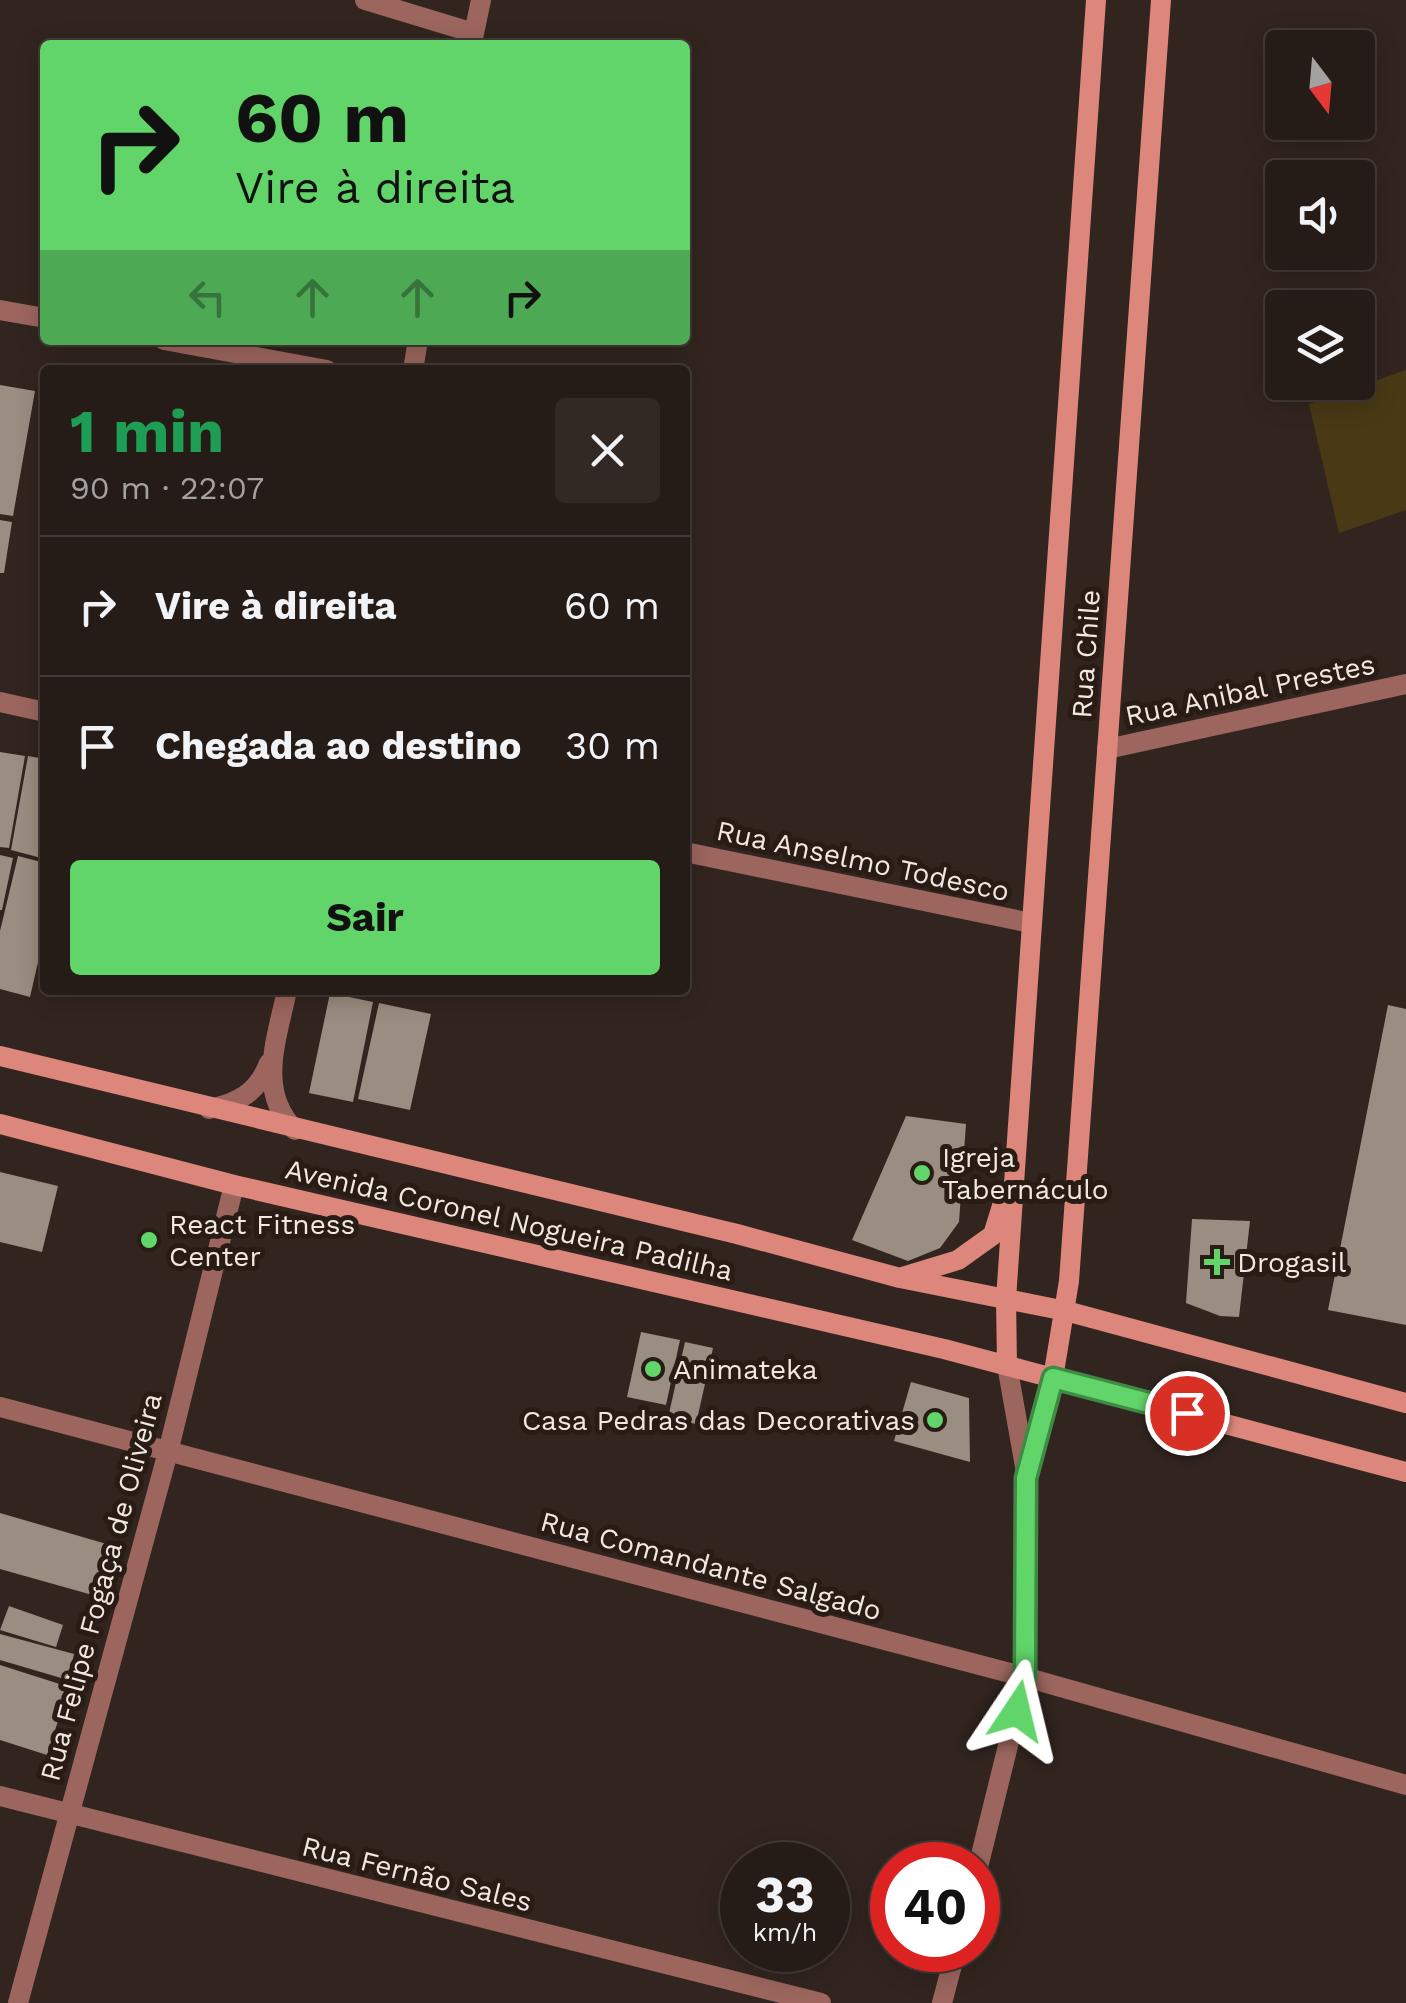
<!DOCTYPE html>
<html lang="pt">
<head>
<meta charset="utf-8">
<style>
  :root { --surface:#261c17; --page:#322924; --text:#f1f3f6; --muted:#a4a1a1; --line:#423a36; --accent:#61d46a }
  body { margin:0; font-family:"Work Sans",sans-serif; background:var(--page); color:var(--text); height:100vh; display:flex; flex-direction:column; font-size:38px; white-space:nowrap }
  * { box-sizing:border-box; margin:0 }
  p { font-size:32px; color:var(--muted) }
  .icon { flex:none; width:55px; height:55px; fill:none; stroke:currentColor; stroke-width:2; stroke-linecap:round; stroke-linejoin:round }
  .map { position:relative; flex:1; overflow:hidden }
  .panel { position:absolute; left:40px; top:365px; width:650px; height:630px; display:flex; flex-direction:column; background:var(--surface); border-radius:10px; box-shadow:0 5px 25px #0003,0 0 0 2px var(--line) }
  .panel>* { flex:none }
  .banner { position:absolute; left:40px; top:40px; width:650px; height:305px; border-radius:10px; box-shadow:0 5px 25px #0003,0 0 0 2px var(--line); background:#61d46a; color:#111; overflow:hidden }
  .needle { width:65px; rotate:164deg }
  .fabs { position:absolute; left:1265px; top:30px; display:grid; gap:20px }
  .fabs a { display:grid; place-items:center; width:110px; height:110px; border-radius:10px; background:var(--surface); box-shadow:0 5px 25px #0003,0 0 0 2px var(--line); font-size:50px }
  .speed { position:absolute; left:720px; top:1842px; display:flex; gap:20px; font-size:50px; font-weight:700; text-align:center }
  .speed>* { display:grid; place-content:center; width:130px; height:130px; border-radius:50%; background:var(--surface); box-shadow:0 5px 25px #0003,0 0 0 2px var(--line); line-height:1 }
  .speed small { font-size:25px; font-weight:400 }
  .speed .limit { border:15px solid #d22; background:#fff; color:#111 }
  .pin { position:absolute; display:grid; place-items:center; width:85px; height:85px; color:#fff; margin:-42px; border:5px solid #fff; border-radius:50%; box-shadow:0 2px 10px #0007 }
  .me { position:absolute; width:110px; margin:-55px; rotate:10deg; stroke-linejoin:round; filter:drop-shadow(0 0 8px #0008) }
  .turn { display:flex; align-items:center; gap:35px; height:210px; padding:0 30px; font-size:45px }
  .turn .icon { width:130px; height:130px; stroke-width:2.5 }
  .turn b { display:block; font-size:70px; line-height:85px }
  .lanes { display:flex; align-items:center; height:95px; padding:0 30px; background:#0003; justify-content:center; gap:50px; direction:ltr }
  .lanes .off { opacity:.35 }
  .round { display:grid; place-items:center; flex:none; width:105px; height:105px; border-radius:10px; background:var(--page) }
  .overview { display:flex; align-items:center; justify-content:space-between; height:170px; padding:0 30px }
  h1 { font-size:60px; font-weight:700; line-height:75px; color:#1e9e55 }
  .action { display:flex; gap:20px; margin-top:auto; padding:20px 30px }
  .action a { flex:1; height:115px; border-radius:10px; background:var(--accent); color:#111; font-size:40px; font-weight:700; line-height:115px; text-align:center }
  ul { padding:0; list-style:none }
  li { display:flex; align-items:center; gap:30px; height:140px; padding:0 30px; border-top:2px solid var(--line) }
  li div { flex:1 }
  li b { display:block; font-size:38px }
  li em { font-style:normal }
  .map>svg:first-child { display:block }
  .green { fill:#493a15 }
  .building { fill:#9a8d81 }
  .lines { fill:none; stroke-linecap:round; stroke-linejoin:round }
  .minor { stroke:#9c665e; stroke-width:20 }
  .tertiary { stroke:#9c665e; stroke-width:20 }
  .secondary { stroke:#dd877c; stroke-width:20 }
  .route-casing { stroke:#3f8a45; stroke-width:25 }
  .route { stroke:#61d46a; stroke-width:18 }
  .poi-dot { fill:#61d46a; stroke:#281c15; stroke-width:4 }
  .labels { text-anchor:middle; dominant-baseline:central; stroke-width:10; stroke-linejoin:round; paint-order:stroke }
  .street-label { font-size:28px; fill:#f1e8e3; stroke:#281c15 }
  .poi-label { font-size:28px; fill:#f1e8e3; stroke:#281c15; text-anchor:start }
</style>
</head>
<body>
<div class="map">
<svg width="1406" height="2003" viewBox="0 0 1406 2003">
  <rect width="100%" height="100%" fill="#32251f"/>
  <path class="green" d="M1406,370V510L1339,533L1309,404Z"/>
  <path class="building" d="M0,385L35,391L13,516L0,514Z
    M0,520L12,522L4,573H0Z
    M0,752L25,756L9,848L0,847Z
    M28,756L45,759V859L11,850Z
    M0,855L13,858L2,910H0Z
    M18,856L45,863V932L30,997L0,989V931Z
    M330,993L373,1002L353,1102L309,1093Z
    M379,1003L431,1014L410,1110L358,1099Z
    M1388,1005L1406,1009V1325L1328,1310Z
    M906,1116L966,1124L959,1222L940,1248L908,1261L852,1240Z
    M0,1172L58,1186L42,1252L0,1242Z
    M1192,1219L1250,1221L1239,1317L1220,1316L1186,1303Z
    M641,1332L680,1340L666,1405L627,1397Z
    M685,1342L713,1348L696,1424L668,1418Z
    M911,1382L969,1398L970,1462L894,1441Z
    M0,1513L110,1545L96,1596L0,1569Z
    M9,1606L63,1625L56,1647L0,1630Z
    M0,1634L74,1654L68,1680L0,1660Z
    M0,1665L69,1687L47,1755L0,1740Z"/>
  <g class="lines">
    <path class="minor" d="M365,0L474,33
      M472,43L481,0
      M0,310L45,318
      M164,340L327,370
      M413,370L418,340
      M0,702L45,712
      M1107,749L1406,684
      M685,852L1031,923
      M287,990C277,1039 256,1091 295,1130
      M209,1109C239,1103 258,1092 269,1063
      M0,1407L1025,1677
      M0,1796L821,2003
      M18,2003L168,1452L234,1185"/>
    <path class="tertiary" d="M1029,1471L1053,1378
      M1025,1677L1406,1785
      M978,1867L1025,1677L1027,1478L1007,1365
      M942,2003L956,1950"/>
    <path class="secondary" d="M0,1056L737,1234L900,1278L1066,1311L1406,1403
      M0,1124L234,1185L944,1349L1406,1472
      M902,1277L958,1260L993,1235L1006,1193
      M1007,1365L1006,1299L1096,0
      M1053,1378L1069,1281L1161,0"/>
  </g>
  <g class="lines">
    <g class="route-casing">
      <path id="route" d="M1017,1711L1025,1676L1026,1478L1053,1378L1187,1413"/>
    </g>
    <use href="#route" class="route"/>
  </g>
  <g class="poi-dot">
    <circle cx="922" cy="1173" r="10"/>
    <circle cx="149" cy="1240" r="10"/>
    <path d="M1212 1247h10v10h10v10h-10v10h-10v-10h-10v-10h10z"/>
    <circle cx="653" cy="1369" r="10"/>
    <circle cx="935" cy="1420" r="10"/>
  </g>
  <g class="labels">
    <g class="street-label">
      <text transform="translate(1086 654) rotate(-86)">Rua Chile</text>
      <text transform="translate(1250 690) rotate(-12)">Rua Anibal Prestes</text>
      <text transform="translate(863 861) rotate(12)">Rua Anselmo Todesco</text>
      <text transform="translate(509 1220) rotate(13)">Avenida Coronel Nogueira Padilha</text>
      <text transform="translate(711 1566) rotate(15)">Rua Comandante Salgado</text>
      <text transform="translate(101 1587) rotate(-75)">Rua Felipe Fogaça de Oliveira</text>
      <text transform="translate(417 1874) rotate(14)">Rua Fernão Sales</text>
    </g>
    <g class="poi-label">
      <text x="942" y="1157">Igreja<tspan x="942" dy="32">Tabernáculo</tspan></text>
      <text x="169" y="1224">React Fitness<tspan x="169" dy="32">Center</tspan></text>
      <text x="1237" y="1262">Drogasil</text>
      <text x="673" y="1369">Animateka</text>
      <text x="915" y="1420" text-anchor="end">Casa Pedras das Decorativas</text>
    </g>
  </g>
</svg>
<div class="fabs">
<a><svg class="needle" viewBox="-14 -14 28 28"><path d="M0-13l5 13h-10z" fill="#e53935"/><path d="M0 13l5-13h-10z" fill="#a4a1a1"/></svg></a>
<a><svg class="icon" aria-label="sound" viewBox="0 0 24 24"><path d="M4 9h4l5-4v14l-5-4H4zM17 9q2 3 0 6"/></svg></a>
<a><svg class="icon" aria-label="layers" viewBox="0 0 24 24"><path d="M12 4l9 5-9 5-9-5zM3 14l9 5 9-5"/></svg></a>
</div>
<div class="speed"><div>33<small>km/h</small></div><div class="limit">40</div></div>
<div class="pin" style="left:1187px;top:1413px;background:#d93025"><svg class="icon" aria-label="arrive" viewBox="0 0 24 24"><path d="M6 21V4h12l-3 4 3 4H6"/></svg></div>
<svg class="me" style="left:1017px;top:1711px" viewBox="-20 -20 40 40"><path d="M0-17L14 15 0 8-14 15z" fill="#61d46a" stroke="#fff" stroke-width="4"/></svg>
<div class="banner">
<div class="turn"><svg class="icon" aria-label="right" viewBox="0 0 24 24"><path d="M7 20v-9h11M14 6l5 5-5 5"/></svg><div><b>60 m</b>Vire à direita</div></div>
<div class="lanes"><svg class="icon off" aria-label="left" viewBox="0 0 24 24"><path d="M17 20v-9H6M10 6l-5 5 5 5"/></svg><svg class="icon off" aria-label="ahead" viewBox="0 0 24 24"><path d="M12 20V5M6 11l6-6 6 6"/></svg><svg class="icon off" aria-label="ahead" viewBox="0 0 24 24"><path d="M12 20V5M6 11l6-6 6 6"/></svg><svg class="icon" aria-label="right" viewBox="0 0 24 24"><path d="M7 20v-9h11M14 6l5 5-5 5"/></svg></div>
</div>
<section class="panel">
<div class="overview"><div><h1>1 min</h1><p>90 m · 22:07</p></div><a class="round"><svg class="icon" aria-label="close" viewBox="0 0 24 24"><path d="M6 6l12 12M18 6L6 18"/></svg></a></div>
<ul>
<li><svg class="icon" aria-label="right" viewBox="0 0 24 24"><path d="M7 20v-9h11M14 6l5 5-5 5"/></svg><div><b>Vire à direita</b></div><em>60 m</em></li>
<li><svg class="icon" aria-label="arrive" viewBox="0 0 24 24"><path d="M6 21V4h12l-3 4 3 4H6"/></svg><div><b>Chegada ao destino</b></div><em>30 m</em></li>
</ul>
<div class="action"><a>Sair</a></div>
</section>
</div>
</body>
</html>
